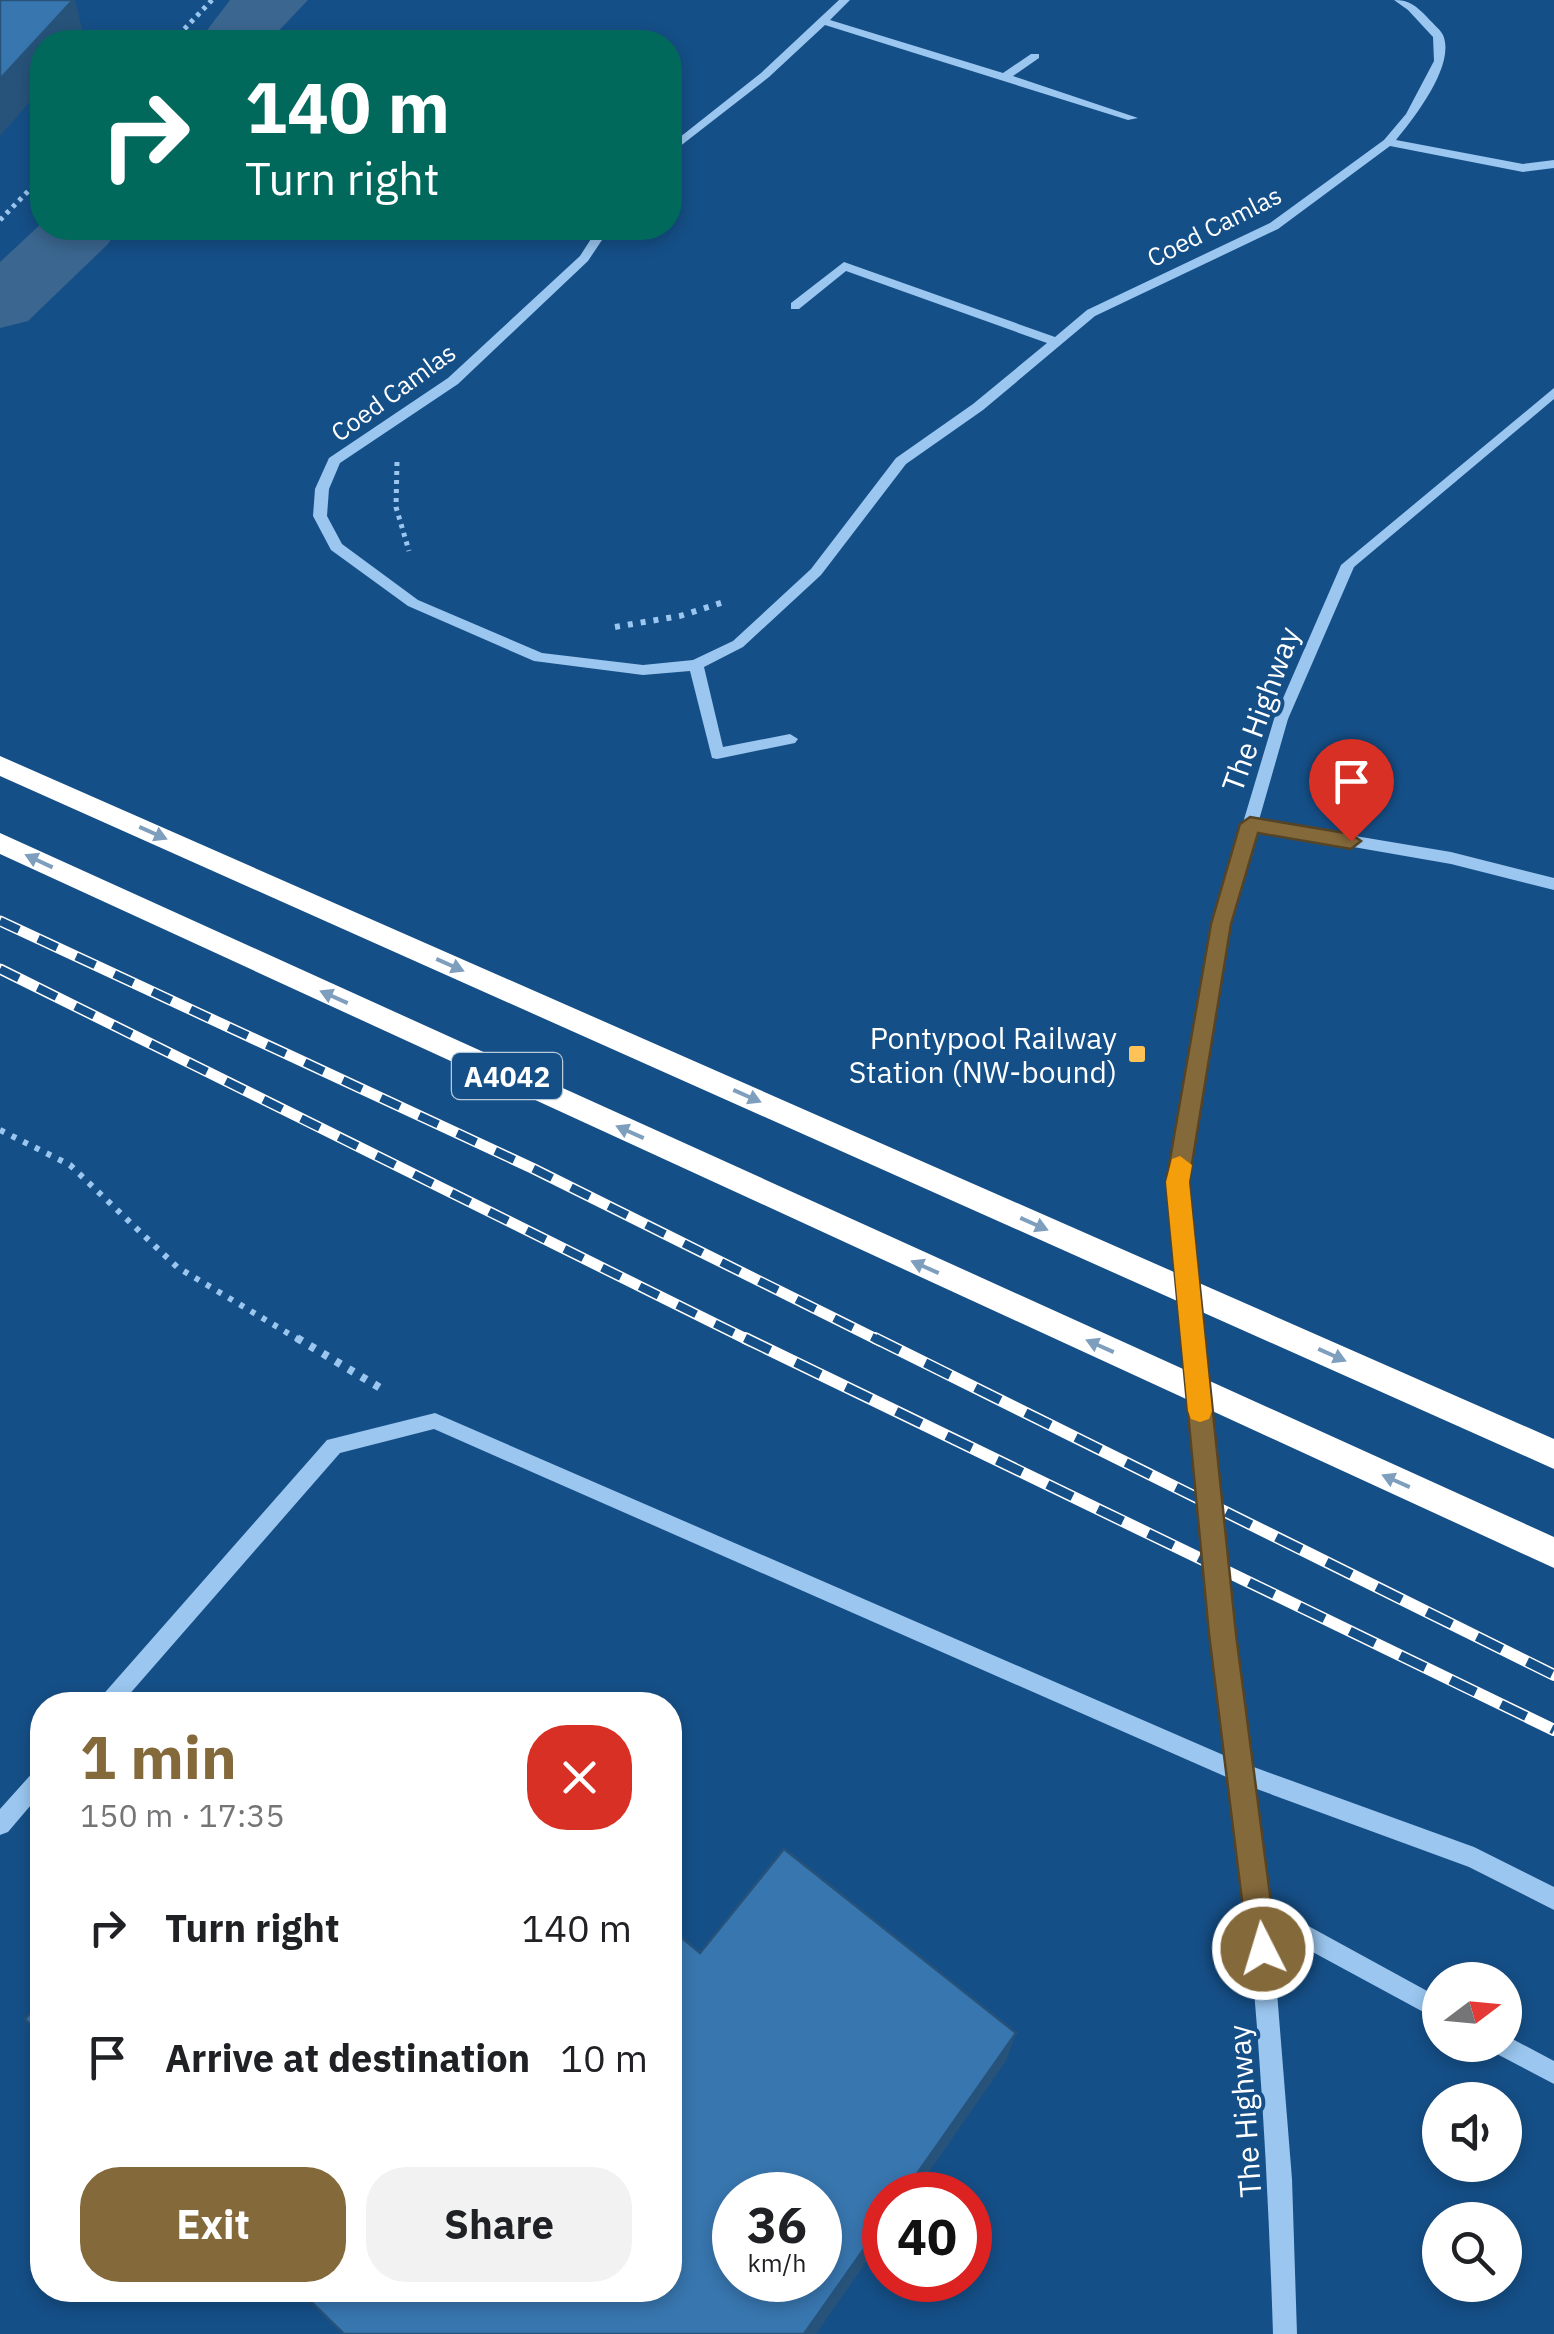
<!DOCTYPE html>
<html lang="en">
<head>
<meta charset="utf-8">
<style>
  :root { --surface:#fff; --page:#f2f2f2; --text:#202124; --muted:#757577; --accent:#84693b }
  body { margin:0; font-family:"IBM Plex Sans",sans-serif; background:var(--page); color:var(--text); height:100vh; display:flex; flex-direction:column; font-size:38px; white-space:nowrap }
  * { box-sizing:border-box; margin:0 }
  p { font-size:32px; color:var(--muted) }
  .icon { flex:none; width:55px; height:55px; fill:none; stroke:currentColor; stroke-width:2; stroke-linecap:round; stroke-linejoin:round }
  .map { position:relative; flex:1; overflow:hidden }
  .side { position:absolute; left:30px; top:1692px; width:652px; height:610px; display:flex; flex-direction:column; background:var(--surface); border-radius:40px; box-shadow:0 5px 15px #0003 }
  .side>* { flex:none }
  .hud { position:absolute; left:30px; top:30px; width:652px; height:210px; border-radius:40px; box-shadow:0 5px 15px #0003; background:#00695c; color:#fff; overflow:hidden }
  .needle { width:65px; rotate:74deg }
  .tools { position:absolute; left:1422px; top:1962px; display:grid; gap:20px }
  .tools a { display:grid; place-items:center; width:100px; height:100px; border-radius:50%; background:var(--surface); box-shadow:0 5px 15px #0003; font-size:50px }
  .speed { position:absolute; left:712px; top:2172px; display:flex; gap:20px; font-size:50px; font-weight:700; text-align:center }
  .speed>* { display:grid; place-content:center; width:130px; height:130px; border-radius:50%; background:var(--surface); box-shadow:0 5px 15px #0003; line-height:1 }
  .speed small { font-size:25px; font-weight:400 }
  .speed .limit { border:15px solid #d22; background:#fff; color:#111 }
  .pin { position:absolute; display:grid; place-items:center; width:85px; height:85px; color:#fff; margin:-102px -42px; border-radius:50% 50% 50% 0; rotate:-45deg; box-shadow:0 0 10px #0007 }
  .pin .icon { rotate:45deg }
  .me { position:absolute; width:110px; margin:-55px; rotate:355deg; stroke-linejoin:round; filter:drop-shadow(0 0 8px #0008) }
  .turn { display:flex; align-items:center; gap:35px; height:210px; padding:0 50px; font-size:45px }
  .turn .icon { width:130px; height:130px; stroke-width:2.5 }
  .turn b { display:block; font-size:70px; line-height:85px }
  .round { display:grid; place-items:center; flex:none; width:105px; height:105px; border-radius:40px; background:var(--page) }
  .headline { display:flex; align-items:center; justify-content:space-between; height:170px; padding:0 50px }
  h1 { font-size:60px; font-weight:700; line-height:75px; color:var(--accent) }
  .button { display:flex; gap:20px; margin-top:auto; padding:20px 50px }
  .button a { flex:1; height:115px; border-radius:40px; background:var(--accent); color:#fff; font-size:40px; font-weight:700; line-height:115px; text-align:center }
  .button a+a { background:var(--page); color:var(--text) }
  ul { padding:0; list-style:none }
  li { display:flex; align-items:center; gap:30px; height:130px; padding:0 50px }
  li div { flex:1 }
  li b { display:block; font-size:38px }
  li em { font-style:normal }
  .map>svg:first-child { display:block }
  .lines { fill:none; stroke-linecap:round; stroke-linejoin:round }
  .river { fill:#3b668f; fill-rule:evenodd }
  .path-far2 { stroke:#9ac6ef; stroke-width:5; stroke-dasharray:4 5; stroke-linecap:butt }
  .path-far1 { stroke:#9ac6ef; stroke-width:6; stroke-dasharray:5 8; stroke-linecap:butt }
  .path { stroke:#9ac6ef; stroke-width:8; stroke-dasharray:6 9; stroke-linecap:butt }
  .minor { fill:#9ac6ef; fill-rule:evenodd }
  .highway { fill:#fff; fill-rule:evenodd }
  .rail-far1-casing { stroke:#fff; stroke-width:11 }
  .rail-casing { stroke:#fff; stroke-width:12 }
  .rail-far1 { stroke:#154f87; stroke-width:8; stroke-dasharray:21; stroke-linecap:butt }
  .rail { stroke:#154f87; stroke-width:9; stroke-dasharray:28; stroke-linecap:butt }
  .minor-bridge-far1 { stroke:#9ac6ef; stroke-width:16 }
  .minor-bridge { stroke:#9ac6ef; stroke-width:21 }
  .shaded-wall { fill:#27537a }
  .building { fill:#3876af; stroke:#27537a; stroke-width:2.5; fill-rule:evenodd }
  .oneway { fill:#7e9ebd }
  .route { fill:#84693b; stroke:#564426; stroke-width:2.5 }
  .slow { fill:#f59e0b }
  .poi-dot { fill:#ffc257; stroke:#154f87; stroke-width:4 }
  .labels { text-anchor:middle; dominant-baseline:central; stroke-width:8; stroke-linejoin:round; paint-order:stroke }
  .far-street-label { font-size:25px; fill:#fff; stroke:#154f87 }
  .shield { fill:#154f87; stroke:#b9cadb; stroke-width:2.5 }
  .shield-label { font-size:28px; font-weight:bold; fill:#fff }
  .street-label { font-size:30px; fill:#fff; stroke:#154f87 }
  .poi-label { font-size:30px; fill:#fff; stroke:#154f87; text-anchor:end }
</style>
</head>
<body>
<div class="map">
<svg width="1554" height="2334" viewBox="0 0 1554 2334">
  <rect width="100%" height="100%" fill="#154f87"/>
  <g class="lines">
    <path class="river" d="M230,0H308L268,42H198Z
      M42,223V228H119L108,244L28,321L0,328V262Z"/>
    <path class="path-far2" d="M172,42L212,0
      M0,220L42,177
      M397,462L396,507L409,551"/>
    <path class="path-far1" d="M615,627L680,616L724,602
      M0,1130L70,1165L177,1267L301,1341"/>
    <path class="path" d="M297,1338L387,1392"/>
    <path class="minor" d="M839,0H850L830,20L1003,73L1031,54H1039V58L1013,76L1138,118L1128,120L825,25L769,77L670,154V145L761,73Z
      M1394,0C1410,0 1416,6 1427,17C1431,22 1440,29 1443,35C1456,65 1414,118 1396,140L1523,164L1554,160V168L1523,172L1390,146L1278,229L1095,316L983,410L906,464L821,575L743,647L704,667L723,747L790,734L798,739L795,743L717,759L712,758L690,671L643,675L534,661L408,606L331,550L313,516L315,489L329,458L448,378L580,256L598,228H610L588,261L458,384L340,463L329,489L327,516L342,544L418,600L542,653L643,665L693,660L733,641L811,569L896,458L973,404L1047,343L846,271L799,309H791V303L844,262L1055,337L1087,310L1270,223L1384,140L1406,114L1434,61L1433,37L1408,10Z
      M1554,388V399L1354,567L1288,719L1259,820L1451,852L1554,878V890L1451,864L1256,830L1229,923L1186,1183L1183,1188H1171L1168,1183L1213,923L1274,719L1341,565Z
      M435,1413L1228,1757L1212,1634L1215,1627L1222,1625L1229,1627L1251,1766L1474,1847L1554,1887V1910L1469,1867L1254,1788L1270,1905L1440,1998V2021L1272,1930L1292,2179L1297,2334H1273C1267,2148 1256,1963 1231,1779L434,1429L340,1453L120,1705H97L100,1698L327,1440Z
      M42,1767V1792L8,1832L0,1835V1809L35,1770Z
      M1505,2035L1554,2061V2084L1495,2053L1492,2045H1505Z"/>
    <path class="highway" d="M0,756L1554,1439V1469L0,776Z
      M0,833L1554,1537V1568L0,854Z"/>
    <g class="rail-far1-casing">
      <path id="rail-far1" d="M0,921L532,1168L880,1341
        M0,969L750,1341"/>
    </g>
    <g class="rail-casing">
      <path id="rail" d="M745,1338L1554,1730
        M875,1338L1554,1675"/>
    </g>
    <use href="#rail-far1" class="rail-far1"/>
    <use href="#rail" class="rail"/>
    <path class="minor-bridge-far1" d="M1177,1183L1193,1341"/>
    <path class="minor-bridge" d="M1192,1338L1222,1634"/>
  </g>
  <path class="shaded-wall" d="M73,0H75L85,40L83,42H42V88L0,136V79Z
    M1016,2033L1006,2061L913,2195H902Z
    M885,2219V2235L816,2334H804Z"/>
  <path class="building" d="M0,0H73L0,79Z
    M784,1849L1016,2033L902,2195H885V2219L804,2334H344L299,2290H670V1928L700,1953ZM735,2195H820V2280H735Z
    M42,2001V2037L25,2019Z"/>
  <defs><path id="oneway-solid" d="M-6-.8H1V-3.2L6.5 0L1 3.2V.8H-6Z" transform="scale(2.5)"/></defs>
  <g class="oneway">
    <use href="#oneway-solid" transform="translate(153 833) rotate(24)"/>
    <use href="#oneway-solid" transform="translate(39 861) rotate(-155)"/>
    <use href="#oneway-solid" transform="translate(450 965) rotate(24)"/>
    <use href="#oneway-solid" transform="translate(334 997) rotate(-156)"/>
    <use href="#oneway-solid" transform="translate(747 1096) rotate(24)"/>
    <use href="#oneway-solid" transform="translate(630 1132) rotate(-156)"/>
    <use href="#oneway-solid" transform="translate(1034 1224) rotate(24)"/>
    <use href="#oneway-solid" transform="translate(925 1267) rotate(-156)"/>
    <use href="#oneway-solid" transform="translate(1100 1346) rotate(-156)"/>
    <use href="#oneway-solid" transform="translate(1332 1355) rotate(24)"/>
    <use href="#oneway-solid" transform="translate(1396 1481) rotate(-156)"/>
  </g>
  <path class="route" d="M1250,817L1351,834L1361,841L1351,849L1258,833L1231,924L1189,1182L1236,1634L1277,1949L1273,1959L1263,1964L1253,1959L1248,1949L1209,1634L1166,1182L1211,924L1240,824Z"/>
  <path class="slow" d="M1180,1156L1192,1165L1189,1182L1212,1411L1209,1419L1200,1422L1191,1419L1188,1411L1166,1182L1172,1159Z"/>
  <rect class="poi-dot" x="1127" y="1044" width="20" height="20" rx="5"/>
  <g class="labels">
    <g class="far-street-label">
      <text transform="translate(1214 226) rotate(-27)">Coed Camlas</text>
      <text transform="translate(393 392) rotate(-36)">Coed Camlas</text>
    </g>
    <rect class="shield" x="452" y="1053" width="110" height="46" rx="8"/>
    <g class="shield-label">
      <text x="507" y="1076">A4042</text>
    </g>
    <g class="street-label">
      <text transform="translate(1260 709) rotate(-70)">The Highway</text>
      <text transform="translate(1244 2111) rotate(-94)">The Highway</text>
    </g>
    <g class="poi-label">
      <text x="1117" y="1037">Pontypool Railway<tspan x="1117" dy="34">Station (NW-bound)</tspan></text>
    </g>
  </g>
</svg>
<div class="tools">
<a><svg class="needle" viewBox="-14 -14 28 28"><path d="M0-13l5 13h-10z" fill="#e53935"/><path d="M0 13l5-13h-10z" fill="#757577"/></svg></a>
<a><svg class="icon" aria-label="sound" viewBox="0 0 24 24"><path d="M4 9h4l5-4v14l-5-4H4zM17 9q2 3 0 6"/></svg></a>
<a><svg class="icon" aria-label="search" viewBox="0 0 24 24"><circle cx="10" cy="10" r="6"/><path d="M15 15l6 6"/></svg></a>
</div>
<div class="speed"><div>36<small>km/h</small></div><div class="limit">40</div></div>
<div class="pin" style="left:1351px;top:841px;background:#d93025"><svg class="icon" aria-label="arrive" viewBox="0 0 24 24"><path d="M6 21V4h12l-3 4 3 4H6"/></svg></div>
<svg class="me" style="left:1263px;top:1949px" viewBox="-20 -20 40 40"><circle r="17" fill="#84693b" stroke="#fff" stroke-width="3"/><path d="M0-11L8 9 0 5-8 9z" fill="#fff"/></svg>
<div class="hud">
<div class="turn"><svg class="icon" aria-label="right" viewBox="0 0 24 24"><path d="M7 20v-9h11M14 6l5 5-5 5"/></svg><div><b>140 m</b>Turn right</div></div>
</div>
<section class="side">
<div class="headline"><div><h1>1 min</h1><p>150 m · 17:35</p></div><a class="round" style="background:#d93025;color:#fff"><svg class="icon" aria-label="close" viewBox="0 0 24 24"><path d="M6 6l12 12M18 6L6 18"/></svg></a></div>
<ul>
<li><svg class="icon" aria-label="right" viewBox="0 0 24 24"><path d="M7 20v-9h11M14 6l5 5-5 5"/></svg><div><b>Turn right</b></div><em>140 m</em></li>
<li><svg class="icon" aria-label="arrive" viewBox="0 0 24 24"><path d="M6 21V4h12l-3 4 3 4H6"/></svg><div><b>Arrive at destination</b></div><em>10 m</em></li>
</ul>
<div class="button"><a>Exit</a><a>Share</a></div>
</section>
</div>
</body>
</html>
